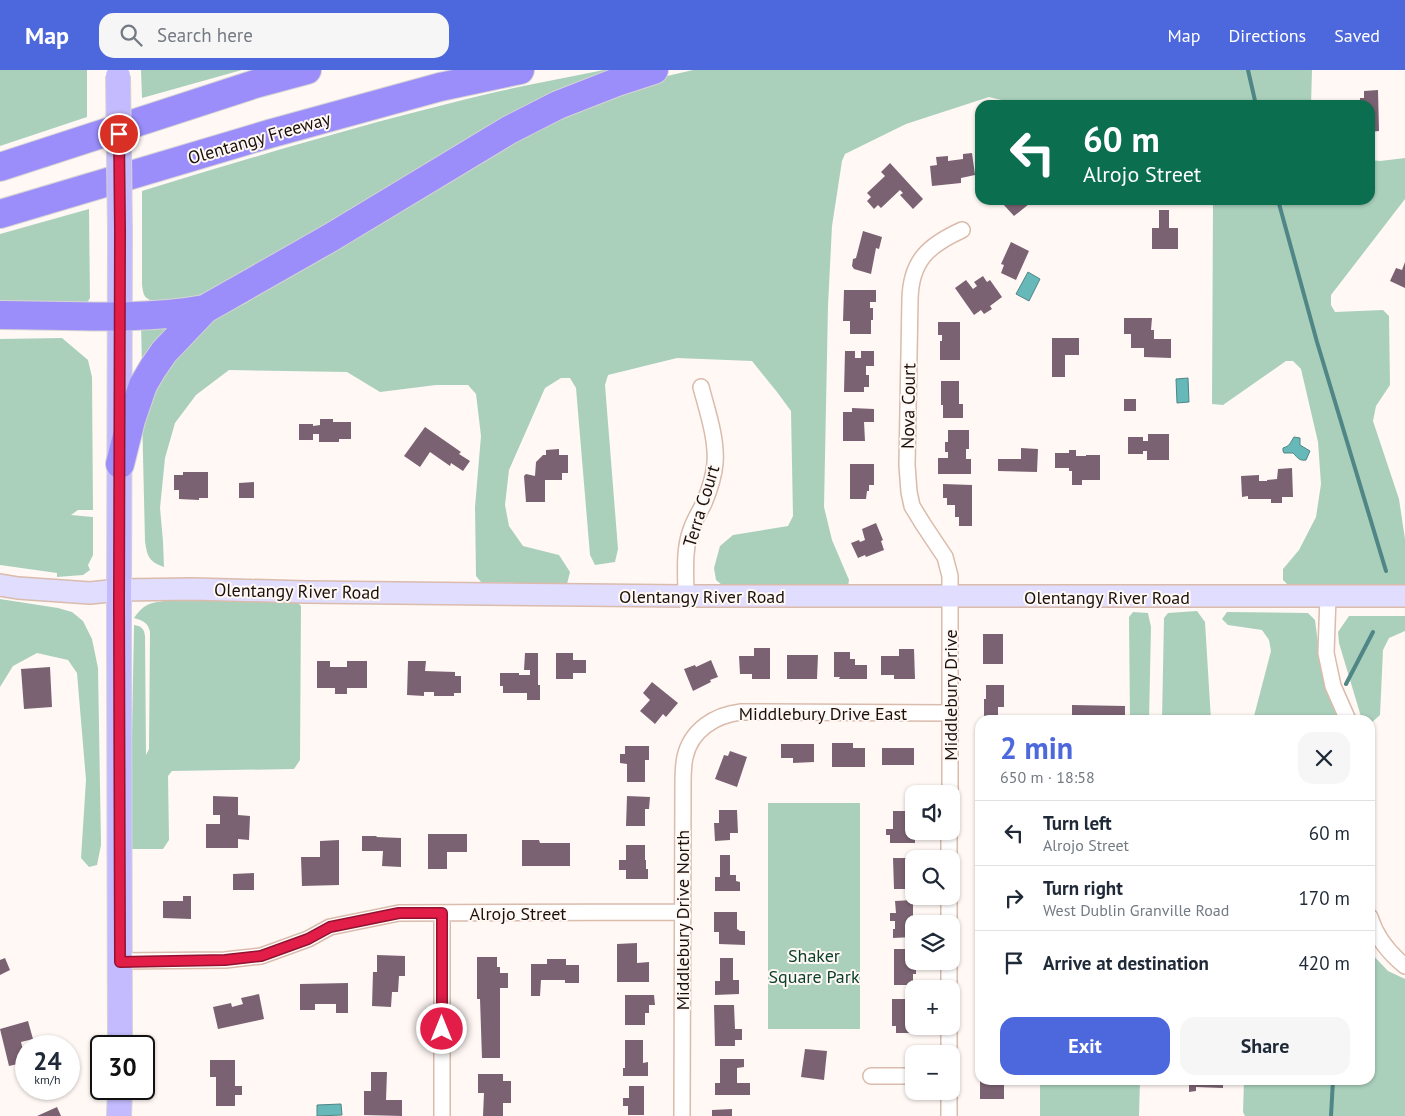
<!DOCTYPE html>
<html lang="en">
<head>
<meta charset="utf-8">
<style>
  :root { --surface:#fff; --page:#f6f6f7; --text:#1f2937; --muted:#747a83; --line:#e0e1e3; --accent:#4d67dc }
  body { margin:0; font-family:"PT Sans",sans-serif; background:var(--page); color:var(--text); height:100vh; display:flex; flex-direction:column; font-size:19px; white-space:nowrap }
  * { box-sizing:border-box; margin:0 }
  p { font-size:16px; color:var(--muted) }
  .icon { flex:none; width:28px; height:28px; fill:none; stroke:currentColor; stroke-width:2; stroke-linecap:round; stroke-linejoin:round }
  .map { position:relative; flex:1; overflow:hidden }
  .drawer { position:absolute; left:975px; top:645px; width:400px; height:370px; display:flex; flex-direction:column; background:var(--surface); border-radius:15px; box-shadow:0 1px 4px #0004 }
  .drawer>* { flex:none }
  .banner { position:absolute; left:975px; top:30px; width:400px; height:105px; border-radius:15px; box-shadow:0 1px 4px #0004; background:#0b6e4f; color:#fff; overflow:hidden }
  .buttons { position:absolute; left:905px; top:715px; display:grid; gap:10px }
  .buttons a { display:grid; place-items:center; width:55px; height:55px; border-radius:10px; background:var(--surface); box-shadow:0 1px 4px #0004; font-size:25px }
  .speed { position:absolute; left:15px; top:965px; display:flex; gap:10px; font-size:25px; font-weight:700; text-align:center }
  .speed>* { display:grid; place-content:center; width:65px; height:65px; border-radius:50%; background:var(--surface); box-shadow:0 1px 4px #0004; line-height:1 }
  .speed small { font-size:12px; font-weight:400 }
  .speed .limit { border:2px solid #111; border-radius:8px; background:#fff; color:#111 }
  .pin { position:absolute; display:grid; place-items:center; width:42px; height:42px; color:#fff; margin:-21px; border:2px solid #fff; border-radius:50%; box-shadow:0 1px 5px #0007 }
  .me { position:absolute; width:55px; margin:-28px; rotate:0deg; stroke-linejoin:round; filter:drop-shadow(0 0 4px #0008) }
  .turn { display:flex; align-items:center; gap:18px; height:105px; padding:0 25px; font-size:22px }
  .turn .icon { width:65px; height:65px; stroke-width:2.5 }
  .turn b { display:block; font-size:35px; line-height:42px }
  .round { display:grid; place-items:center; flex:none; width:52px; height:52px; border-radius:15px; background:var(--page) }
  .overview { display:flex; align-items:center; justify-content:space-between; height:85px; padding:0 25px }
  h1 { font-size:30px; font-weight:600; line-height:38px; color:var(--accent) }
  .cta { display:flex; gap:10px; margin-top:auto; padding:10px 25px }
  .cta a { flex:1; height:58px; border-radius:15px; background:var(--accent); color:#fff; font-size:20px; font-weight:600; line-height:58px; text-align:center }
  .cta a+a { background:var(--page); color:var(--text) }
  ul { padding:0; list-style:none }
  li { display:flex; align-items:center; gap:15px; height:65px; padding:0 25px; border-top:1px solid var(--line) }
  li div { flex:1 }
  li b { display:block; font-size:19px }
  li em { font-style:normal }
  header { display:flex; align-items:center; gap:30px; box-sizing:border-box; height:70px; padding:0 25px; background:var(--accent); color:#fff }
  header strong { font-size:24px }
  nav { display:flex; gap:28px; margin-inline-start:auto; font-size:18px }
  .search { width:350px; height:45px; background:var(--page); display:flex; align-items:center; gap:12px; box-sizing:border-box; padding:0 18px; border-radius:15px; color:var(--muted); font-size:19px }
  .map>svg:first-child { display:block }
  .green { fill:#aad0bc }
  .water { fill:#66b8b9; stroke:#508685 }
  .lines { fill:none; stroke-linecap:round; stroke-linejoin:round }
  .stream { stroke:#508685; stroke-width:4 }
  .building { fill:#7b6272 }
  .minor-casing { stroke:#dabbac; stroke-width:18 }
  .secondary-casing { stroke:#dabbac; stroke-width:24 }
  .primary-casing { stroke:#d6d4d3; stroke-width:26 }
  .motorway-casing { stroke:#d6d4d3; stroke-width:30 }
  .minor { stroke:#fff; stroke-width:15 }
  .secondary { stroke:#e1ddfe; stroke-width:21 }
  .primary { stroke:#c3bbfd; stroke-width:24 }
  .motorway { stroke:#9b8efb; stroke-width:28 }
  .primary-bridge-casing { stroke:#d6d4d3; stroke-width:26; stroke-linecap:butt }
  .primary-bridge { stroke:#c3bbfd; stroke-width:24 }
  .route-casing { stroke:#92132f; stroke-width:12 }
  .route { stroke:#e11d48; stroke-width:9 }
  .labels { text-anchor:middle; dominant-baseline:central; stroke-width:4; stroke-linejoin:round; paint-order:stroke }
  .street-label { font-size:18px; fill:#1b110b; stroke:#fff8f5 }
  .park-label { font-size:18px; fill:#0a402b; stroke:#fff8f5 }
</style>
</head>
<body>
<header>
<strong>Map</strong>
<div class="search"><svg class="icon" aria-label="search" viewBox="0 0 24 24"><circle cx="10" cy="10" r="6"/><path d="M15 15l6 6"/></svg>Search here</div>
<nav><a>Map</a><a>Directions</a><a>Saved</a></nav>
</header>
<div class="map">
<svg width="1405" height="1046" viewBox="0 0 1405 1046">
  <rect width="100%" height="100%" fill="#fff8f5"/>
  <path class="green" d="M0,0H87V47L0,76Z
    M141,0H242L142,28Z
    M604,0H615L217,217C211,220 205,223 199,225C188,229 158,235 148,229C143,226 143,221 142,215V121C259,85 377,50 496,22C532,14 568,7 604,0Z
    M693,0H1312L1311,35H1022L989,27L906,54L845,84L842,91L832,156L828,236L824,437L832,470L849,510L848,517L728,520L716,510L714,498L720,476L733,465L788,456L793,446L791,341L777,322L752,291L677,288L608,305L605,315L618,479L615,492L595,495L590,485L576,318L570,308H561L545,318L509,400L505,435L509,456L523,476L559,485L570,502L567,514L481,512L476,506L475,437L481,366L476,324L468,315H436L380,322L347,302L229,300L196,325L175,353L165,388L160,438L163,471L164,497C149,492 147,486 145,471L142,342L147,327L202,255L246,233L443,106L516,64L637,13Z
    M1405,88V129L1331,225V235L1335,242L1383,240L1389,246L1390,315L1376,336L1373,351L1399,429L1405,469V515L1287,514L1283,510V499L1299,480L1316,447L1321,414L1318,372L1301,299L1293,291H1286L1223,335L1212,334L1213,133L1208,130H1370V90L1380,91Z
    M89,139L90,228L85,236L0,238V164Z
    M176,253L142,298L141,254Z
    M62,268L88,290L92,307L93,440H78L71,445L93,447V485L88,495L90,500L83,505L57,507V503L0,495V269Z
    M0,529L58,538L72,542L83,551L92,569L98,598L101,775L97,795L89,797L81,788L86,710L77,603L68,590L37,583L13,596L0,617Z
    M165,531H296L301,536L300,690L294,699L172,701L168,706L169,770L163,779H132L131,717L134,555C141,556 144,558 145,566L146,685L149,679L150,562C148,552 143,551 134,548C144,534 149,533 165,531Z
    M1197,541L1205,552L1211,650H1162L1164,548L1168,543Z
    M1133,542L1148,543L1151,557L1149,650H1130L1129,547Z
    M1227,542L1308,543L1315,550L1319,581L1340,650H1253L1271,581L1269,570L1262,560L1228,555L1222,549Z
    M1349,546H1405V561L1389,568L1383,580L1380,645L1370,654V650H1362L1339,573L1338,562Z
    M768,733H860V959H768Z
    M1370,882L1388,901L1405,909V1046H1245L1243,1042L1244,1010H1370Z
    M1040,1010H1140L1139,1046H1040Z"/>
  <path class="water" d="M1028,202L1040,209L1029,231L1016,224Z
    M1188,308L1189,332L1177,333L1176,309Z
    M1294,367L1300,368V375L1310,381L1306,390C1299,391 1298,388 1293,383H1284L1283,381V378C1290,376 1290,373 1294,367Z
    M341,1034L342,1045L317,1046V1035Z"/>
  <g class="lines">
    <path class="stream" d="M1248,0L1256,35
      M1278,130L1317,272L1386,501
      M1346,614L1373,562
      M1331,1046L1333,1010"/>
  </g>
  <path class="building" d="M1378,20L1379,61L1370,62V35H1360V28H1364V21Z
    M972,83L975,105L961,108V113L932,116L930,96L937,95L936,87L948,86V91L963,89V84Z
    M890,93L923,129L913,139L900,125L903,123L900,120L881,138L878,135L874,139L867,131L871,127L867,123L885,106L881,102Z
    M1008,130H1034L1014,146L1003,134Z
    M1159,140H1169V158H1178V179H1152V158H1159Z
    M863,161L882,167L879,179L876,178L871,204L854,199L852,196L853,189L856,188Z
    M1011,172L1029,181L1016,210L1001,203L1004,195L1001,194Z
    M1405,192V218L1390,211L1396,198L1402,200Z
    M983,206L987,212L990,210L1002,227L990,236L992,239L984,244L981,240L974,245L955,218L966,210L973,219L977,216L974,212Z
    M844,220H876V232H870V238H873V250H871V264H850V251H843Z
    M1124,248H1152L1151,260H1154V269H1171V288L1144,287V278H1131V264H1124Z
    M938,252H960V290H940V271H942V265H938Z
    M1052,268H1079V285H1065V307H1052Z
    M845,281H855V288H861V281H874V296H866V305H869V317H864V322H844Z
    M941,311H959V334H963V348H943V335H941Z
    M1124,329H1136V341H1124Z
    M852,338L874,339V352H864L865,371H843V342H852Z
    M320,349H333V352H351V369H339V372H319V364H313V370H299V354H313V356L320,355Z
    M425,357L461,382L459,384L470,391L463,401L451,393L450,396L430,382L420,397L404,386Z
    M948,360H969V379H966V389H971V404H938V388H948V382H945V372H948Z
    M1148,364H1169V390H1147V381H1143V384H1128V367H1143V371H1148Z
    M1021,378L1038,379L1037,402L998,401V389H1021Z
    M559,379V385H568V403H562V410H545V432H526L524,406L526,404L535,406L536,392L543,385H546V380Z
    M1069,380H1076V386H1086V385H1100V410H1082V415H1072V401H1069V398H1055V383H1069Z
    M850,394H874V415H869V421H867L866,429H850Z
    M1292,398L1293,427H1282V433H1271V429H1248V426L1242,427L1241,406L1259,405V411H1267V410L1277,409L1278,399Z
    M183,402H208V428H199V430L179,429V420H174V405H183Z
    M254,412V428H239V413Z
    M943,414L972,415V456H959V447H955V435H947V428H943Z
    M876,453L883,470L881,471L884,480L866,487L865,485L858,488L851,473L859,470L860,472L865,470L862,459Z
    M983,564H1003V594H983Z
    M754,578H770V609H752V604H740L739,586H754Z
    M899,579H914L915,609H894V605H881V586H899Z
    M834,582H850V589H855V595H867V609H839L840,607H834Z
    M525,583H538V615H540V630H527V623H503V616H500V603H519V605H530V600H524Z
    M556,583H573V590H586V603H573V609H556Z
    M787,585H818L817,609H787Z
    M711,590L718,607L710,610L711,612L693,621L684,599L695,595L696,597Z
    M317,591H330V597H347V591H367V618H347V624H335V618H317Z
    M408,591H426L425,601L455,602V606H461V623H454V626H434V622H424V626L407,625Z
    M50,597L52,637L24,639L21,599Z
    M652,612L678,633L666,647L663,644L655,654L640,641L650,630L643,623Z
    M986,615H1004V637H998V649L984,648V629H986Z
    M1072,635L1125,636V650H1072Z
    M832,673H853V678H865V697H832Z
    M781,674H814V692L793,693V688H781Z
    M625,676H649V690H645V712H627V694L620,693V684H625Z
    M882,678H914V695H882Z
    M730,681L747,687L737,717L715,709L724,685L728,686Z
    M213,726L238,727V745L250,746L249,770L238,769V778H206V754H220V745H213Z
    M627,726L650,727L649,739H645V756H626Z
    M719,740H737L738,763H730V770L715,771L714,753H719Z
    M893,741H910V760H914L915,761V773H890V765H886V759H893Z
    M428,764H467V782H447V799H428Z
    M362,766H377L376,767L401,768V797L382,796L383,781H362Z
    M339,770V815L302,816L301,787H320V771Z
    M522,770H539L540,773H570V796H522Z
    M626,775H645V790H646V799H648V809H626V800H619V790H626Z
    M720,785H730V805H736V811L740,812V821H715V807H720Z
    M893,788H912L914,819H894Z
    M254,803V820H233V804Z
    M183,826H191V849L163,848V831H183Z
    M913,830V867L893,868V859H895V851H890V843H896L895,831Z
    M714,842H737V859L740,861H745V875L719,874V862H714Z
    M637,873V893L649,892V912H617V874Z
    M894,879H914V891H916V904H913V915H894Z
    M377,885L405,886V906H399L398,922H392L391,937L372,936L373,902H377Z
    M477,887H497V897H500V903H508V918H500V988H482L480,929H477Z
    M5,888L10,900L0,905V890Z
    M720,888H733V910H739V924L715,925V911H720Z
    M547,889H566V895H579V913H565V910H541L540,926H531V894H547Z
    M348,913V943H336V934H315V940H300V914Z
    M259,924L264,949L218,959L213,937L231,933L232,937L243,934L241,928Z
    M625,925H654L655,935H649V943H645V955H625Z
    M892,929H911V942H914L915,963H896V956H892Z
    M714,935H734L735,959H742V970H735V976H715Z
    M28,951L33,969L21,972L26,992L9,996L0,959Z
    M625,970H643V993L648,992V1006H623V998H625Z
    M805,979L827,981L824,1010L801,1007Z
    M720,989H744V997L737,998V1013H750V1025H715V1013H720Z
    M210,990H235V1016H242V1025H235V1036H216V1007H210Z
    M371,1002H387L386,1030H402V1046L364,1045V1021H371Z
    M478,1004H503V1011H511V1033H503V1046H483L484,1023H478Z
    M980,1010H1004V1029H980Z
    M1168,1010H1223V1018L1196,1017V1021L1189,1022V1015H1168Z
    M629,1016H644V1045H628V1036H623V1028H629Z
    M57,1037L61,1046H37Z
    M732,1039V1046H712V1040Z"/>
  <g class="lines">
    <g class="minor-casing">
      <path id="minor" d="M686,526C686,504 683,479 692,457C695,449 700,441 704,433C709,421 714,406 715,393C717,369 707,340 701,317
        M1328,527L1326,583L1333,616L1348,650
        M950,724V506L945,487L923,454L912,436L909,422L907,395L910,229C911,190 929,175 962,160
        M949,789V761
        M1370,847C1376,867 1389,883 1405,896
        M949,854V826
        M120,891L225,890L261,886L308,869L330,857L399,843L683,842
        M949,919V891
        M949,984V956
        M871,1006H914
        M442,1046V843
        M682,1046L683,715C683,706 683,696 685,687C691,660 715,645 741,642L950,643
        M949,1046V1021"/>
    </g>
    <g class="secondary-casing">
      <path id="secondary" d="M0,515L18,518L90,523L119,520L193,519L306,522L686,526H1405"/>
    </g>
    <g class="primary-casing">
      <path id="primary" d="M120,976L119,552L120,161
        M119,1046L120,1019"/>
    </g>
    <g class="motorway-casing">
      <path id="motorway" d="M0,97L255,14L307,0
        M0,144L269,64L440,17L520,0
        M0,245C66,245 140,251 205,239
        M120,394L131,350L143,315L153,298L164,282L205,239L330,168L509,60L558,35L617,12L654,0"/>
    </g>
    <use href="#minor" class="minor"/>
    <use href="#secondary" class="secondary"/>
    <use href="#primary" class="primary"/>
    <use href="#motorway" class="motorway"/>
    <g class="primary-bridge-casing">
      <path id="primary-bridge" d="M118,6L120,161"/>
    </g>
    <use href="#primary-bridge" class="primary-bridge"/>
  </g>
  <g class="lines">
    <g class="route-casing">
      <path id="route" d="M119,64L120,160L119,536L120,892L225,890L261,886L308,869L330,857L399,843H442V959"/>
    </g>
    <use href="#route" class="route"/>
  </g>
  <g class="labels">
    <g class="street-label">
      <text transform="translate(259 68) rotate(-16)">Olentangy Freeway</text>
      <text transform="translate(908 336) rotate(-89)">Nova Court</text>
      <text transform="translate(701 436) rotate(-73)">Terra Court</text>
      <text transform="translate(297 521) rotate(1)">Olentangy River Road</text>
      <text x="702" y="526">Olentangy River Road</text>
      <text x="1107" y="527">Olentangy River Road</text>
      <text transform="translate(950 625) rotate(-90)">Middlebury Drive</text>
      <text x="823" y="643">Middlebury Drive East</text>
      <text x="518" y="843">Alrojo Street</text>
      <text transform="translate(682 850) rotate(-90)">Middlebury Drive North</text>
    </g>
    <g class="park-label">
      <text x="814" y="885">Shaker<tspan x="814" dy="21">Square Park</tspan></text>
    </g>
  </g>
</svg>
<div class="buttons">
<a><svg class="icon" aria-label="sound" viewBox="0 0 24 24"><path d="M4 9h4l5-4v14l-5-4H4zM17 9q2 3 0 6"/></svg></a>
<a><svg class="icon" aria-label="search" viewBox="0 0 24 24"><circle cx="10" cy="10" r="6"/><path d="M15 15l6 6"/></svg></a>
<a><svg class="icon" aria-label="layers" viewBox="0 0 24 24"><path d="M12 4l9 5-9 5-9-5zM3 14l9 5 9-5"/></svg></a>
<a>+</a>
<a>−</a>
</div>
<div class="speed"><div>24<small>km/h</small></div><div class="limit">30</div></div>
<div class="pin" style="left:119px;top:64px;background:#d93025"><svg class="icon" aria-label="arrive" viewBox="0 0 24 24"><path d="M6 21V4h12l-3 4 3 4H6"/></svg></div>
<svg class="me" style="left:442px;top:959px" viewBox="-20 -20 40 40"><circle r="17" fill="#e11d48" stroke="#fff" stroke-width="3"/><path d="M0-11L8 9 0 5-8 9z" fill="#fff"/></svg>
<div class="banner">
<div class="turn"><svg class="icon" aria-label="left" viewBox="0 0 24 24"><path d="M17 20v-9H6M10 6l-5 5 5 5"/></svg><div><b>60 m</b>Alrojo Street</div></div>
</div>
<section class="drawer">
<div class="overview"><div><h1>2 min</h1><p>650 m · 18:58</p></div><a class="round"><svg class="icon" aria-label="close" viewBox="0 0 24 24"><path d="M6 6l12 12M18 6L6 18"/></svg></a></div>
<ul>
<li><svg class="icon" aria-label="left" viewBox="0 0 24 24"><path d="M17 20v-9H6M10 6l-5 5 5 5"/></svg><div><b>Turn left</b><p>Alrojo Street</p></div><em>60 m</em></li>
<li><svg class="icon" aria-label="right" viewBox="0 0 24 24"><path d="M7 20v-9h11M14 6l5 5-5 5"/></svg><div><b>Turn right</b><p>West Dublin Granville Road</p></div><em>170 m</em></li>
<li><svg class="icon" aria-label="arrive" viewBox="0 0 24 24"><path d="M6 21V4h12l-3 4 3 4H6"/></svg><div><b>Arrive at destination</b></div><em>420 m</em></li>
</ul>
<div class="cta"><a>Exit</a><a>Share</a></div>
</section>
</div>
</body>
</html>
